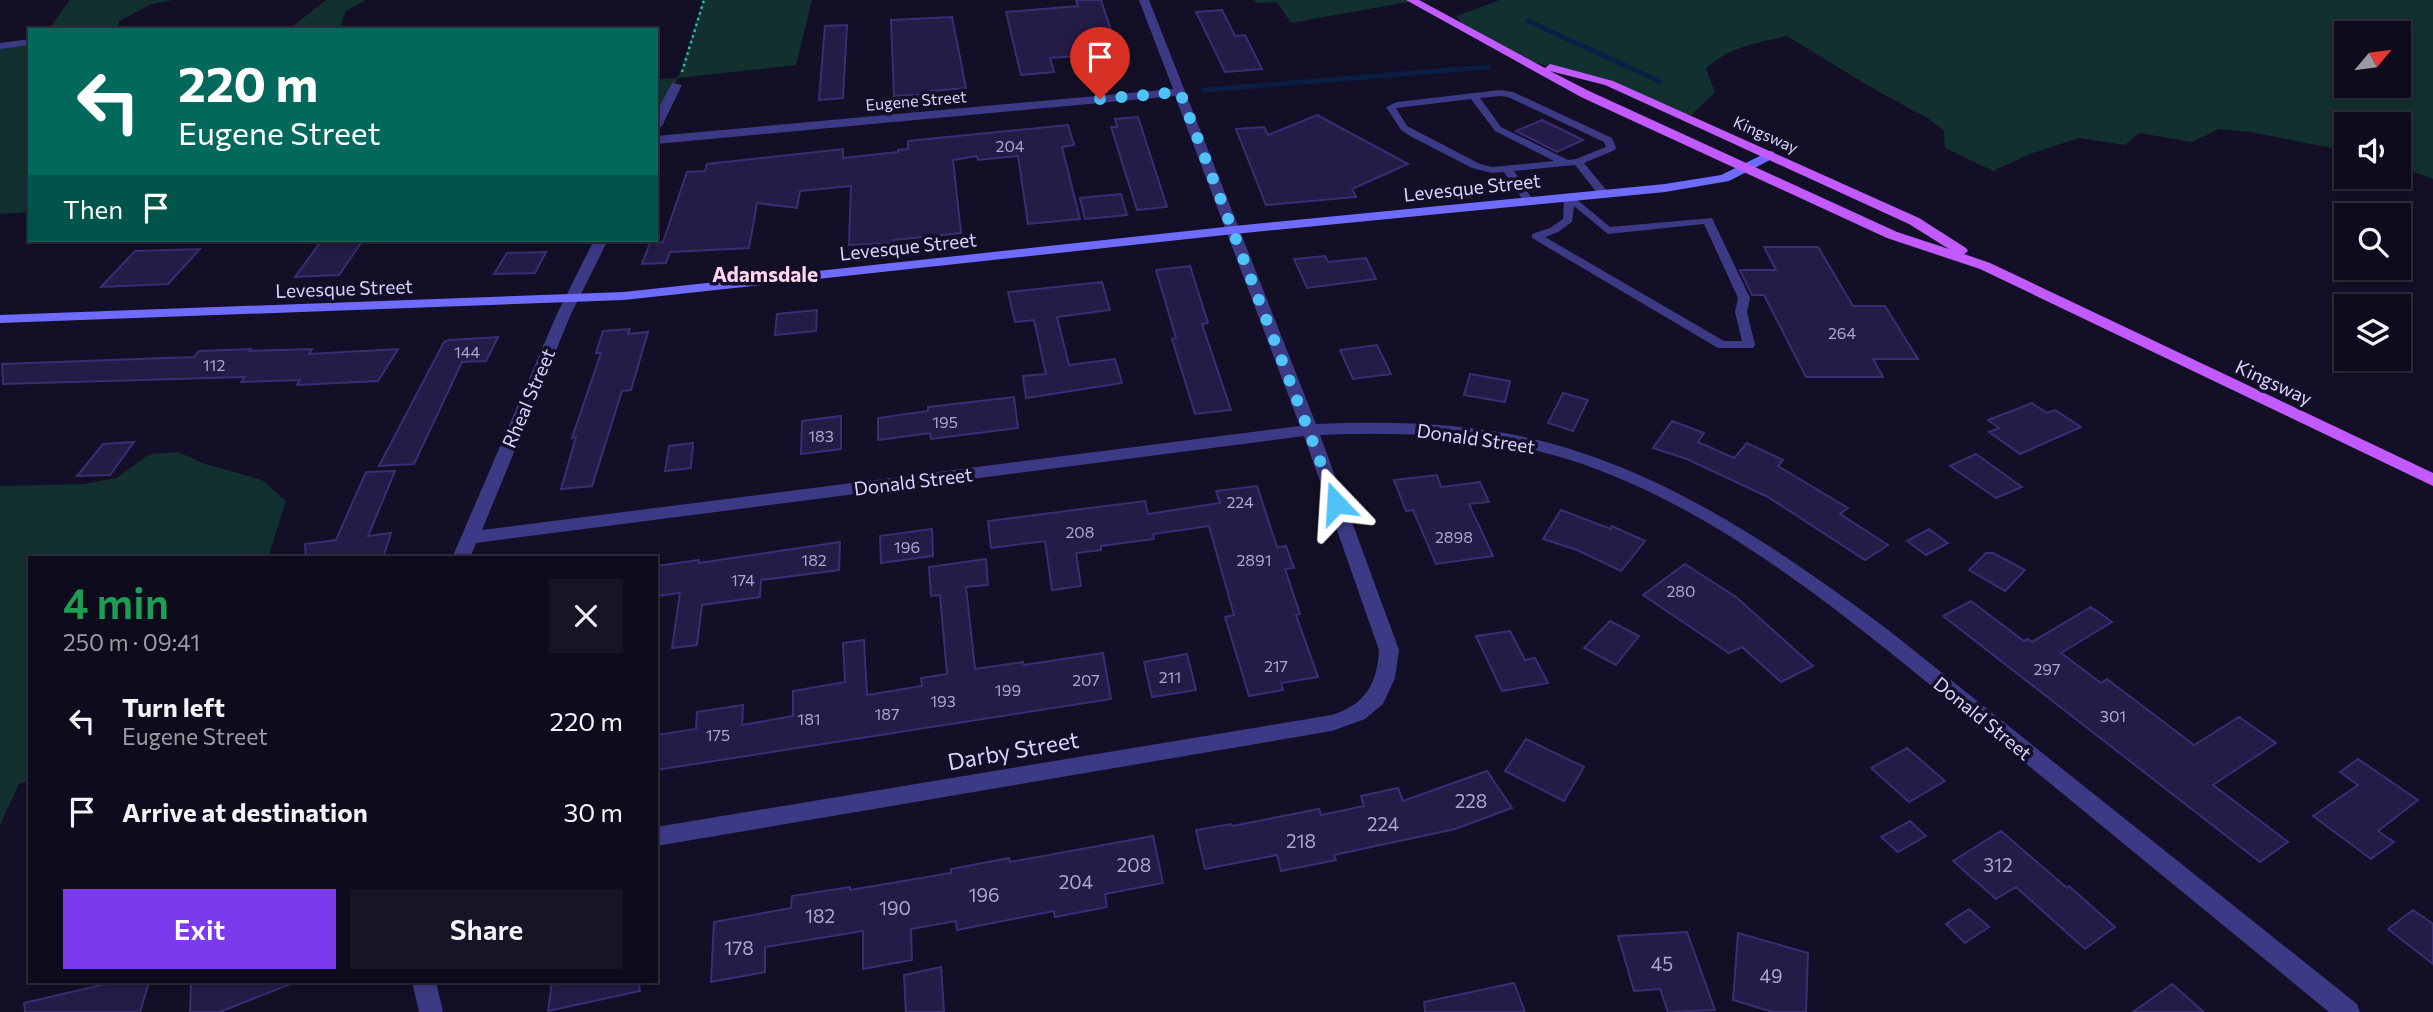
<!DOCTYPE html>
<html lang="en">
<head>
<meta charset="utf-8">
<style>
  :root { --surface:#0e0b1c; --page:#171425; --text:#f1f3f6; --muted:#9b9ba3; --line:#2e2b3b; --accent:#7c3aed }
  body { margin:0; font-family:Commissioner,sans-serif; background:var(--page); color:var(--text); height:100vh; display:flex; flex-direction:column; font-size:26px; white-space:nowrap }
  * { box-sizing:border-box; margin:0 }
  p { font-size:23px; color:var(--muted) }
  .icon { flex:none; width:38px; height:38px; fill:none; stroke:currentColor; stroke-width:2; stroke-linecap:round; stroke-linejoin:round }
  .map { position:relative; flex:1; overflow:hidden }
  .side { position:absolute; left:28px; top:556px; width:630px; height:427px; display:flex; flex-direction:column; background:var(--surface); border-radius:0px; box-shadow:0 4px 10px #0003,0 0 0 2px var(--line) }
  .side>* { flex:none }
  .top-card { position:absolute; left:28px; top:28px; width:630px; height:214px; border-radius:0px; box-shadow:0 4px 10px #0003,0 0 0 2px var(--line); background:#00695c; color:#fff; overflow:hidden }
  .needle { width:46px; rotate:61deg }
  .tools { position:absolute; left:2334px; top:21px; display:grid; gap:14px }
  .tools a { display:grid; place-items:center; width:77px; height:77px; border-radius:0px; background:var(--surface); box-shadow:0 4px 10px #0003,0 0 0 2px var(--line); font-size:35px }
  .pin { position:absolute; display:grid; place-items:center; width:60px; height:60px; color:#fff; margin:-72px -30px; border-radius:50% 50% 50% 0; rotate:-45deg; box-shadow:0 0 7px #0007 }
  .pin .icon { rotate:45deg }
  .me { position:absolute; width:77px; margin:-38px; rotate:340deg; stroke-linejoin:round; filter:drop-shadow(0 0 5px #0008) }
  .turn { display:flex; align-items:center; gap:24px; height:147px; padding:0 35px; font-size:32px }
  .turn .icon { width:91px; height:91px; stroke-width:2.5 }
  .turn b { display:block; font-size:49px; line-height:60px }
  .then { display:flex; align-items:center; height:66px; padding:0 35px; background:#0003; gap:14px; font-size:26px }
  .round { display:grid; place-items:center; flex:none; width:74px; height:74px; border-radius:0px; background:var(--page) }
  .summary { display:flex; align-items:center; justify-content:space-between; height:119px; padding:0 35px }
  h1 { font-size:42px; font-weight:600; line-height:52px; color:#1e9e55 }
  .cta { display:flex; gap:14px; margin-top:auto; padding:14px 35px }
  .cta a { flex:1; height:80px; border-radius:0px; background:var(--accent); color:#fff; font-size:28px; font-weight:600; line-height:80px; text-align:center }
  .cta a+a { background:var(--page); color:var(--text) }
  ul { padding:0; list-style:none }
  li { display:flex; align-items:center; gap:21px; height:91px; padding:0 35px }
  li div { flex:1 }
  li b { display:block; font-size:26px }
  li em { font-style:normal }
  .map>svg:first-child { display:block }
  .green { fill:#12302f; fill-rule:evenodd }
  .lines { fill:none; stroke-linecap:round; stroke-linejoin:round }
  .stream { stroke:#0a1f44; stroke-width:5 }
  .building { fill:#241b47; stroke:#3b2d73; stroke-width:2 }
  .path { stroke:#2fb8b0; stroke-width:2.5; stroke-dasharray:2.5 3.5; stroke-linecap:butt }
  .lane { fill:#3d3a85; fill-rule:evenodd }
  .street { fill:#3d3a85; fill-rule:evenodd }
  .secondary { fill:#6f6bff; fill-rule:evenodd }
  .primary { fill:#c25bff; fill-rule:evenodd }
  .route { stroke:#4fc3f7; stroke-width:12; stroke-dasharray:0 21.6 }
  .labels { text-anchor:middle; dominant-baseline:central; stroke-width:7; stroke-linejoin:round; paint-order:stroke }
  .far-street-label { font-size:16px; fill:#d9d4ff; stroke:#130f26 }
  .number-label { font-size:16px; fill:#aca6d1 }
  .street-label { font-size:19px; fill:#d9d4ff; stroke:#130f26 }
  .near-number-label { font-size:19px; fill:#aca6d1 }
  .neighbourhood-label { font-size:21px; font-weight:bold; fill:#ffd6f0; stroke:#130f26 }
  .near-street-label { font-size:23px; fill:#d9d4ff; stroke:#130f26 }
</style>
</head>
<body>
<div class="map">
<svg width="2433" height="1012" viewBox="0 0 2433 1012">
  <rect width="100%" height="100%" fill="#130f26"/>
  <path class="green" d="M70,0H173L152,4L119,21L118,30H48Z
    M326,0H366L346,11L339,30H288Z
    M703,0H812L796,65L678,78L656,122V79L677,78L680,73Z
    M1254,0H1435L1413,1L1291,23L1277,2L1256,3Z
    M1500,0H2433V179L2399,167V124H2347V151L2250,132L2219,129L2192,142L2139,133L2125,145L2079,138L2030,154L1993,171L1945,148L1944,131L1929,119L1872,88L1787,36C1757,43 1729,47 1706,69L1715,92L1688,118L1609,83L1522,59L1470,34L1456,16ZM2347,33H2399V86H2347Z
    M30,41V212L0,214V46Z
    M178,452L205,464L262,480L286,501L268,558H30V780L19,784L0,825V486L84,484L116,478L150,454Z"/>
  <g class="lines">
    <path class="stream" d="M1528,21L1659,81
      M1204,90L1488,67"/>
  </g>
  <path class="building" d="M1076,0H1101L1121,61L1094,63L1092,55L1050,58L1054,72L1021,75L1006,12L1078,6Z
    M1222,10L1235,36L1245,35L1262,69L1225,72L1196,12Z
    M952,17L966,88L931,91V94L894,96L891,20Z
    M847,25L843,98L819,100L825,26Z
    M1317,115L1408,164L1352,189L1356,197L1266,205L1236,129L1264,127L1268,135Z
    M1138,117L1167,207L1137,210L1111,127H1117L1115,119Z
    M1542,120L1583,140L1557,152L1516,131Z
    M1068,125L1074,145L1062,147L1080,219L1028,224L1018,156L978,160L977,156L953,160L961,233L893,240L894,243L849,245L851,186L800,191L797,208L757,203L749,248L670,252L666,263L642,264L650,243L663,242L687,172L705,171L707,164L843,149V158L898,152V150L908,149V141Z
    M1121,194L1127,215L1085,219L1080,198Z
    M322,240H363L339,275L295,277Z
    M1764,247H1818L1853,306H1885L1918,359H1873L1883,377H1806L1764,295H1752L1740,270H1776Z
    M200,249L168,284L101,287L135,251Z
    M546,252L535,273L494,274L507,253Z
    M1325,256L1328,262L1366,258L1376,279L1307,288L1294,259Z
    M1190,266L1208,323L1202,324L1231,410L1195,414L1172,339L1176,338L1156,270Z
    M1102,282L1110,310L1057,317L1069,365L1115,359L1122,383L1026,398L1023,376L1046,374L1034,320L1015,322L1008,292Z
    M817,310L816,331L775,335L777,314Z
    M630,329L628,334L648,332L631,390L622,391L592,486L561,489L576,437L572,438L601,353H596L603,331Z
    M498,337L486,361L462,362L414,464L379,466L444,342L449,340Z
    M1377,345L1391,374L1353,379L1340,350Z
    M251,349L249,351L312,349L309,354L398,349L378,381L297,385L300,380L241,382L245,377L3,384L2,364L194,357L199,351Z
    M1470,374L1510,381L1505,402L1464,395Z
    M1563,393L1588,400L1573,431L1548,423Z
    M1014,397L1018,428L931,439L930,433L878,440V418L928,411V407Z
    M2032,403L2047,413L2055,410L2081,427L2020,454L1989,432L1999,428L1988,420Z
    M841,416V449L801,454L802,421Z
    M1672,421L1704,433L1698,442L1734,458L1747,443L1783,460L1778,466L1848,508L1840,514L1888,545L1865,560L1768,497L1687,459L1653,448Z
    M134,442L110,475L77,476L103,444Z
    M693,443L691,468L665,471L669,446Z
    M1976,454L2022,487L1996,498L1950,466Z
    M395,471L368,536L391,533L383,558H306L305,544L336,540L366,472Z
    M1437,475L1441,487L1480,482L1489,502L1469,504L1493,556L1436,564L1413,510L1406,511L1394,480Z
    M1257,486L1277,547L1286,546L1294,568L1285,569L1300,614L1296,615L1318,677L1281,683L1283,690L1249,696L1225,617L1234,615L1209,526L1153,534L1154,539L1101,546V550L1076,553L1081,586L1052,590L1045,541L991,548L988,521L1145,501L1148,514L1220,503L1216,491Z
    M1561,510L1611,529L1612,526L1645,541L1621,571L1577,550L1543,539Z
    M932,529L933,556L881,563L880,536Z
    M1929,529L1948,543L1926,555L1907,541Z
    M840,542L839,570L761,580L760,597L702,605L697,645L672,648L680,593L656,596V566L699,560V563Z
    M1986,553H1993L2025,570L2005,591L1969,570Z
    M986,559L988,585L966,587L975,669L1023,662L1024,665L1103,653L1111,699L656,770V735L696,729L697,712L743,705L742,725L793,716V691L845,682L843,643L864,640L867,695L922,686L921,678L947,674L940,595L931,596L929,567Z
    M1685,564L1736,597L1813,666L1781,682L1742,647L1729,653L1643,595Z
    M1971,601L2024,641L2028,639L2032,642L2091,607L2112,622L2061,653L2101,683L2107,679L2194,745L2239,717L2276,743L2213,785L2288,842L2260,862L1943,616Z
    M1610,621L1639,636L1616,665L1584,648Z
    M1510,631L1525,660L1535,658L1548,683L1502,691L1476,636Z
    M1187,654L1196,690L1152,697L1144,662Z
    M1526,739L1584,767L1564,801L1505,771Z
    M1907,748L1945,781L1909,802L1871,768Z
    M2358,759L2418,800L2378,831L2394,842L2371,859L2313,816L2358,785L2340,772Z
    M1487,771L1512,808L1455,829L1334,855L1336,860L1281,871L1277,855L1205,869L1196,830L1231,824L1232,826L1319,809L1321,815L1364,806L1361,796L1398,788L1403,801Z
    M1910,821L1926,836L1898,852L1881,837Z
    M2001,831L2067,888L2069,886L2115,927L2085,949L2016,887L1996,899L1953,861Z
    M1153,836L1163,883L1105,894L1107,907L1055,917L1054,911L957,930L956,921L911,929L912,960L863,969V931L765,947V972L711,982L714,922L791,908L792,896L850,887V890L951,873V869L1009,858L1010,862Z
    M1969,909L1989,927L1965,943L1946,924Z
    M2413,910L2433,924V964L2388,929Z
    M1687,932L1715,1010L1668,1012L1660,989L1634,991L1618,936Z
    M1738,933L1808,953L1806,1012H1773L1733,1000Z
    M941,967L944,1012H906L904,975Z
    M114,982H149L140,1012H25L24,1003Z
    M191,982H293V983L220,1012H190Z
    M552,982H639L640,991L548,1011Z
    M1514,983L1525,1012H1425L1424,1002Z
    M2172,984L2204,1012H2133Z"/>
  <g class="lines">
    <path class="path" d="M682,72L704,0"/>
    <path class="lane" d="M1500,90L1513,92L1612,138L1616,148L1615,150L1584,163L1607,191V195H1599L1575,165L1514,171L1533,200L1532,202H1524L1504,172L1492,173L1472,168L1412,137L1401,130L1386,107L1397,102ZM1500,96L1508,97L1604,142L1606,147L1576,159L1568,160L1501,127L1480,98ZM1471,99L1495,131L1554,161L1492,167L1480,164L1407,126L1396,108Z
      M1569,193L1610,227L1712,218L1750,298L1747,312L1755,345L1753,348H1718L1532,238V234L1550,228L1563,219L1564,196ZM1574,206L1608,234L1704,224L1738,298L1735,312L1742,341H1724L1545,237L1558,232L1572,222Z"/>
    <path class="street" d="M1139,0H1149L1316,424C1388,421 1463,422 1533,439C1665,470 1779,549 1887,629L2357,1004L2360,1012H2329C2216,919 2103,827 1990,734C1866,633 1725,509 1570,460C1489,435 1404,431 1320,435L1399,650L1395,678L1383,704L1365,719L1332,731L656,846V827L1332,715C1366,704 1377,684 1379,650L1304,436L476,543L470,558H452L557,314L594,240H608L571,314L482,530L1300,426L1175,96L656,144V136L1173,89Z
      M128,26L133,30H114L115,28Z
      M30,39V45L0,49V43Z
      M672,83L682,85L662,126L656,130V113Z
      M412,982H436L443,1012H419Z"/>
    <path class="secondary" d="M1770,151L1774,152V158L1729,181L1665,192L1234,234L624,300L0,323V315L624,292L1234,226L1665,184L1721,175Z"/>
    <path class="primary" d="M1406,0H1419L1545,68L1550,64L1613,81L1919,218L1966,248L1968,251L1964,254L1990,263L2433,473V486L1980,269L1887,238L1581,97ZM1550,71L1605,85L1684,121L1909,224L1949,249L1897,232L1589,91Z"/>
  </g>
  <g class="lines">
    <path class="route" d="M1100,99L1180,92L1336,503"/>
  </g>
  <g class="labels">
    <g class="far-street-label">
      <text transform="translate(916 100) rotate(-5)">Eugene Street</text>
      <text transform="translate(1766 134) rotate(24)">Kingsway</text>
    </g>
    <g class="number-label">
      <text x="1010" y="145">204</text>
      <text x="1842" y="332">264</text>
      <text x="467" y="351">144</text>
      <text x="214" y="364">112</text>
      <text x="945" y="421">195</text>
      <text x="821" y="435">183</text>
      <text x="1240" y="501">224</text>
      <text x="1080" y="531">208</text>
      <text x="1454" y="536">2898</text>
      <text x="907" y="546">196</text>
      <text x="814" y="559">182</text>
      <text x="1254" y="559">2891</text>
      <text x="743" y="579">174</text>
      <text x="1681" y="590">280</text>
      <text x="1276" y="665">217</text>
      <text x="2047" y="668">297</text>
      <text x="1170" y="676">211</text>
      <text x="1086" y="679">207</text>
      <text x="1008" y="689">199</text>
      <text x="943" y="700">193</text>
      <text x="887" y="713">187</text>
      <text x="2113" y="715">301</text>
      <text x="809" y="718">181</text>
      <text x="718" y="734">175</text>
    </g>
    <g class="street-label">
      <text transform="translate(1472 187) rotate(-6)">Levesque Street</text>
      <text transform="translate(908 246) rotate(-6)">Levesque Street</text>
      <text transform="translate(344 288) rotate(-2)">Levesque Street</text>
      <text transform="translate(2274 382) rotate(25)">Kingsway</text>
      <text transform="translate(528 398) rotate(-67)">Rheal Street</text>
      <text transform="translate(1476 438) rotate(8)">Donald Street</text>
      <text transform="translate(913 481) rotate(-7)">Donald Street</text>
      <text transform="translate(1983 718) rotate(39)">Donald Street</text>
    </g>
    <g class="near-number-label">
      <text x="1471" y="800">228</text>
      <text x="1383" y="823">224</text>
      <text x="1301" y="840">218</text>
      <text x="1134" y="864">208</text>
      <text x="1998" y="864">312</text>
      <text x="1076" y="881">204</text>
      <text x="984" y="894">196</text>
      <text x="895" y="907">190</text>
      <text x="820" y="915">182</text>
      <text x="739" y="947">178</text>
      <text x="1662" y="963">45</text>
      <text x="1771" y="975">49</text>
    </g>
    <g class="neighbourhood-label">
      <text x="765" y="273">Adamsdale</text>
    </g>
    <g class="near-street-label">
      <text transform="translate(1013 750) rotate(-10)">Darby Street</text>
    </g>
  </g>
</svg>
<div class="tools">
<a><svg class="needle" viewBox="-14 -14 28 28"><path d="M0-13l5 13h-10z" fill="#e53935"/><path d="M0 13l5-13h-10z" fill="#9b9ba3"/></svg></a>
<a><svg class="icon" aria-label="sound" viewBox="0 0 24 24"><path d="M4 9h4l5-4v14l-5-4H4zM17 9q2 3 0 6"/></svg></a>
<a><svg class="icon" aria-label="search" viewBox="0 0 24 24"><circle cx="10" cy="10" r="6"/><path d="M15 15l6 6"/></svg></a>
<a><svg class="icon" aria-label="layers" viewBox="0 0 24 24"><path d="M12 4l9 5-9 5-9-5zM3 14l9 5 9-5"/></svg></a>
</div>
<div class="pin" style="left:1100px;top:99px;background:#d93025"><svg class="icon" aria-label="arrive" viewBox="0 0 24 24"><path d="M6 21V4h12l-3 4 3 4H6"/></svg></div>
<svg class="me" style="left:1336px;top:503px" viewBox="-20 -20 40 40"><path d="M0-17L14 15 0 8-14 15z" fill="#4fc3f7" stroke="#fff" stroke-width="4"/></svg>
<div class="top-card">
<div class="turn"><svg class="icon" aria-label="left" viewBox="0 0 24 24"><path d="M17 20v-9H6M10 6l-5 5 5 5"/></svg><div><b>220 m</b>Eugene Street</div></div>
<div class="then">Then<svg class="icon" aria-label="arrive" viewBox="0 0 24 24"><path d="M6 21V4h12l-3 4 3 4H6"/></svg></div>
</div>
<section class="side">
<div class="summary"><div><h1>4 min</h1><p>250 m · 09:41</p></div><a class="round"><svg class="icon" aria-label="close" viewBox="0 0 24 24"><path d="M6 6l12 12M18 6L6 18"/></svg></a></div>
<ul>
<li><svg class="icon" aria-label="left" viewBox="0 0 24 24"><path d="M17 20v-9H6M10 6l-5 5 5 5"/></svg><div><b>Turn left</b><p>Eugene Street</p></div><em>220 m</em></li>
<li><svg class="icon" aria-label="arrive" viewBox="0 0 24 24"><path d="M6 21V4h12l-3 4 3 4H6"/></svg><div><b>Arrive at destination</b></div><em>30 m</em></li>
</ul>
<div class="cta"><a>Exit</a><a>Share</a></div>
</section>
</div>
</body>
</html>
